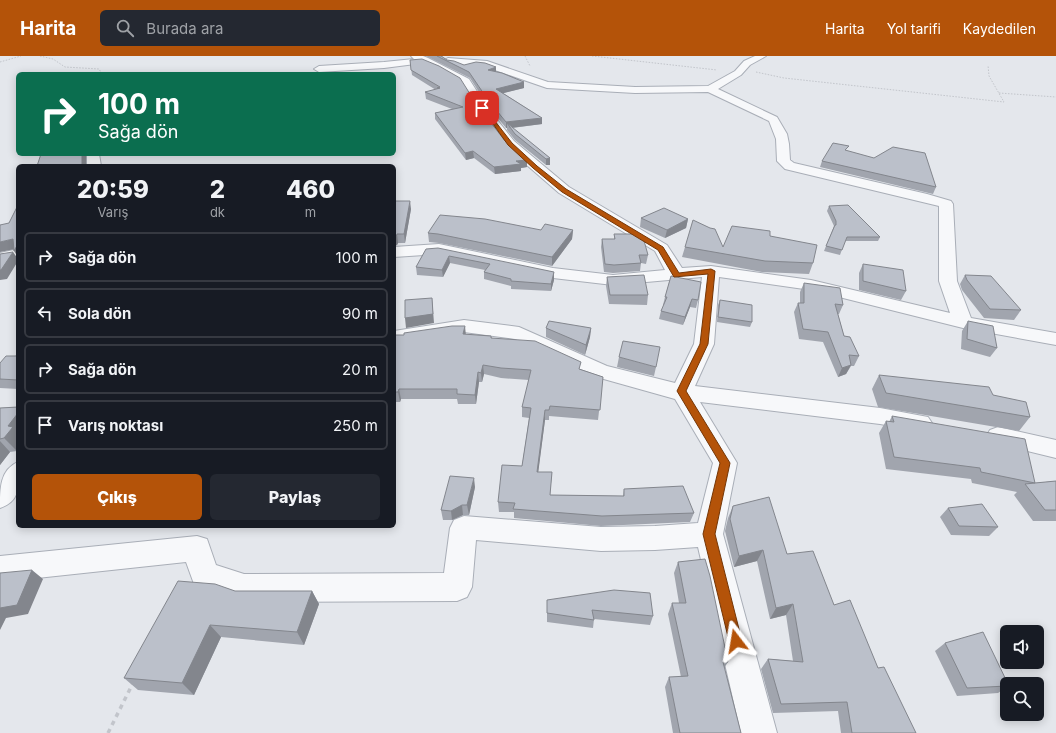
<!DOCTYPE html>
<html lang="tr">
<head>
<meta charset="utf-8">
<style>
  :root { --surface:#171b24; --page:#242831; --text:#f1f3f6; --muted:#9ea1a6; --line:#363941; --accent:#b45309 }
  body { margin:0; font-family:Inter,sans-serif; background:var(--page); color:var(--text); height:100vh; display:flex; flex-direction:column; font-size:15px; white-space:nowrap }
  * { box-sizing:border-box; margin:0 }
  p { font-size:13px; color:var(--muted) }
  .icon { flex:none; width:22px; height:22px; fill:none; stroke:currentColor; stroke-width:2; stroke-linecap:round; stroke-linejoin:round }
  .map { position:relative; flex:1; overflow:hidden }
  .sheet { position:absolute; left:16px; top:108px; width:380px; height:364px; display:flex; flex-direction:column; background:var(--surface); border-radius:6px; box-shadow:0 2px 10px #0003 }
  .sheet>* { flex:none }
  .top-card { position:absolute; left:16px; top:16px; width:380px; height:84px; border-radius:6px; box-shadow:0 2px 10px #0003; background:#0b6e4f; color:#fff; overflow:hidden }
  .controls { position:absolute; left:1000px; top:569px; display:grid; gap:8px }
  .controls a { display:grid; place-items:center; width:44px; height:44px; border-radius:6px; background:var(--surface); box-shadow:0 2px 10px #0003; font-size:20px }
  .pin { position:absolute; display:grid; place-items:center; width:34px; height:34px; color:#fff; margin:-17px; border-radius:8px; box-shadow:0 2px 6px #0006 }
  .me { position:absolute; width:44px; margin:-22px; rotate:346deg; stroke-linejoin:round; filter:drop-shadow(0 0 3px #0008) }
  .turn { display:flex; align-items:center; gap:14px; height:84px; padding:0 16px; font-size:18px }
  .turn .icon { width:52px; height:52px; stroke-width:2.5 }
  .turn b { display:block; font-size:28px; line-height:34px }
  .eta { display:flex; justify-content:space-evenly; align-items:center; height:68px; text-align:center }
  .eta b { font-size:24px; font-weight:800; line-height:28px }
  .cta { display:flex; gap:8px; margin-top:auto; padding:8px 16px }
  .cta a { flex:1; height:46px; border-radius:6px; background:var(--accent); color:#fff; font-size:16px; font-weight:800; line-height:46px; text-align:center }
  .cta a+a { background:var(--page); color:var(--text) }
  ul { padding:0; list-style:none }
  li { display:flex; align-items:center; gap:12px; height:50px; margin:0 8px 6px; padding:0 8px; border:2px solid var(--line); border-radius:6px }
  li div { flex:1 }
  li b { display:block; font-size:15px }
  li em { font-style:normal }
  header { display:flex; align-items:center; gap:24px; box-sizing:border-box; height:56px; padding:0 20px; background:var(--accent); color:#fff }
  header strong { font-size:19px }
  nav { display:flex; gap:22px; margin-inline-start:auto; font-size:14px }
  .search { width:280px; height:36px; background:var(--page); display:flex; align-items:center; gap:10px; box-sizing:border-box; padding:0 14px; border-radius:6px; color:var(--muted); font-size:15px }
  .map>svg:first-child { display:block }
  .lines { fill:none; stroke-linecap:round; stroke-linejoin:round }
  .minor-casing { stroke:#a9aeb7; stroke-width:2 }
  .path-far1 { stroke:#c2c5cb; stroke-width:1; stroke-dasharray:1.5 1.5; stroke-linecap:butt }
  .path { stroke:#c2c5cb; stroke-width:3.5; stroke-dasharray:4.5 4.5; stroke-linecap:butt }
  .minor { fill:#f7f8fa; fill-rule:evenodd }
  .wall { fill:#a1a5ae }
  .shaded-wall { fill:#83868d }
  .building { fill:#bbc0ca; stroke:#83868d }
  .route { fill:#b45309; stroke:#753606 }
</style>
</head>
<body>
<header>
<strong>Harita</strong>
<div class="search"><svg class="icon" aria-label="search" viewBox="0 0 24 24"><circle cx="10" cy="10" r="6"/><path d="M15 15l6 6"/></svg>Burada ara</div>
<nav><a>Harita</a><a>Yol tarifi</a><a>Kaydedilen</a></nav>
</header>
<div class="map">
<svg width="1056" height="677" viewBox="0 0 1056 677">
  <rect width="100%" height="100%" fill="#e4e7ec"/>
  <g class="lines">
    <g class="minor-casing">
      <path id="minor" d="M411,0H423L428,2L469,23L487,51L514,85L569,131L667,189L682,212L711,210L811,224L950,257L939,225V150L785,113L777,105L776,83L769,65L708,36L635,37L547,32L486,11L448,8L443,5L448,2L487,5L548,26L635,31L708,30L735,15L744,5L755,0H766L750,9L741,19L718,33L777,61L787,78L789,88L790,104L794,107L927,138L951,145L953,148L957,225L971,262L1056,277V289L963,272L811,234L719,221L714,288L695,330L880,352L928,361L932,367L928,373L920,375L880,368L700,346L737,407L723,478L777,677H741L698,491L655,494L601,495L476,484L472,531L467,541L457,545L244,546L194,528L186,506L0,526V500L197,480L207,483L216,509L244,518L444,517L450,472L454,464L464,460L601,471L655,470L698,467L713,407L675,343L593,320L515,283L464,276L394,287V275L464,264L519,271L607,310L675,327L694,288L702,221L613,229L553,222L439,198L394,201V191L439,188L553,212L613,219L665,214L655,195L559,137L506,91L477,52L462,27L440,14L423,7L384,12L319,16L314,13L319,10L384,6L414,3Z
        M87,98H99L101,110H87Z
        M18,193V203L0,207V197Z
        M998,371L1056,384V402L990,386L986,380L990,374Z
        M18,406C18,426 23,444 0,452C0,432 0,414 18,406Z"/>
    </g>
    <path class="path-far1" d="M40,0L53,3L65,11L99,13L102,18
      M525,0L530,10
      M592,0L717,14
      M0,6L21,0
      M756,16L784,22L1004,46L989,20L988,9
      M999,37L1056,41"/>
    <path class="path" d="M108,677L133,627"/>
    <use href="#minor" class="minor"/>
  </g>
  <path class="wall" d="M426,0H442L447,4L464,9L496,16L524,26V32L503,37L542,62V68L512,72L550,102V109H546L515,84L507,74V72H506L488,50L470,22Z
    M410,4L475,46L505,85L527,104V111L521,112V115L495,118L474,102L466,104L435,63V57L452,53L426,43L425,36L436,34L412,19Z
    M847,95L936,131L933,138L820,111L822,105Z
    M394,145L411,153L405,187H398L397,189L394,190Z
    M829,150L880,181L878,185H845L840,199L824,195L834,170L827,155Z
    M641,162L688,163L686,172L665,182L640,171Z
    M541,174H573L572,183L552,210L439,187L429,186L428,177Z
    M614,178L648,199L646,208L641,207L640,215L613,217L604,216L601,191L602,183H614Z
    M770,180L813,207L809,218L762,216L682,201L685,191H723Z
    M426,193L554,216V224L551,235L511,233V230L484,223V216L485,214L450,207L443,221L417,219L416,211Z
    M863,208L906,235L901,244L859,234V217Z
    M965,219L1021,254L1014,264L984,262L962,234L960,228Z
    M671,220L698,244L696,252L690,251L683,269L659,263L661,255L664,249H663L665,241Z
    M607,221L648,239L647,249L609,248L606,230Z
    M804,227L843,249L839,258H838L844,280L859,300L854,310H851L846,318L838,321L823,286L799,283L794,256L798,247H800V236Z
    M720,244L752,266L750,271L717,266L718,249Z
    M968,265L997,292L990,301L961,293L962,275Z
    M465,270V278L491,280L492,282L580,313L603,321L598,364L549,360V364H545L538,416H552L550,439L623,440L624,433L694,457L690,466L601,470L514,462V456H499L498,446L522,410L529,362L522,361V351L529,324L501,322L484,318L482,326H479L476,348H458L457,343H401L400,346H394V279H404Z
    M546,272H591L590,281L585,299L546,281Z
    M18,297V333L0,332V307L16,300Z
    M619,301L656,311L654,320L617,311Z
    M879,319L1030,361L1019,375L878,351L872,333Z
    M18,351V393L17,395L10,396L0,409V352Z
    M892,360L1035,427L1056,425V465H1033L1014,439L1017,436L972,427L971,423L886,413L879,377L886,365L889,366Z
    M475,431L469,459H463L452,464H443L441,454Z
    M733,450L787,498L834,549L878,612L916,677H841L838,655L773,657L761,613L768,603L793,605L786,559L770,563L757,505L734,511L725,475L728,462Z
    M948,452L998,471L989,480L951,479L940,461Z
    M678,506L728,606L724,612L741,677H673L665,631L669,621H681L668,558L672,547H679L674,517Z
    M235,535H312L319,548L304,589L221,581L194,639L138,634L124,622Z
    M547,544L653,560L650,569L594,563L593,572L547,566Z
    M945,587L1007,628V631L998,637L957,640L935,595Z"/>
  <path class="shaded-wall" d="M496,11V16L488,14Z
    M524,26V32L496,39V33Z
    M542,62V68L510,72L507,67V72H506V66Z
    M473,95L474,102L466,104L465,97Z
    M82,98H86V110H82Z
    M550,102V109H546V103Z
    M527,104V111L521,112V115L495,118L494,111L516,105Z
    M410,145L411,153L405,187L404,178Z
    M688,163L686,172L665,182L667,174Z
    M573,174L572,183L552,210V201Z
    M397,178L398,187L397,189L394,190V181Z
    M13,183L18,188V201L14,195L15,193L0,196V186Z
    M13,196L18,203V205L7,223L0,224V214Z
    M449,200L450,207L443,221L442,214Z
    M554,216V224L551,235V228Z
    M432,242L434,267L406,272L405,262Z
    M692,243L690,251L683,269L685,261Z
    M465,270L466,280L463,278Z
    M591,272L590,281L585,299L586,289Z
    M483,309L484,318L482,326L481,317Z
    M851,309L846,318L838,321L842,312Z
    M478,316L479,326L476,348L475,339Z
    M399,333L401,343L400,346L398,336Z
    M545,354V364L537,426V416Z
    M18,357V393L17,395L4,382L8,370Z
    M0,385L10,396L0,409Z
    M474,422L475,431L469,459L467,449Z
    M462,449L463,459L452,464L451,455Z
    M763,494L757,505L734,511L739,500Z
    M32,514L43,523L28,558L6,562L0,574V552Z
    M312,535L319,548L304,589L297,576Z
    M793,548L786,559L770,563L776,552Z
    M210,569L221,581L194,639L182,627Z"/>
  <path class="building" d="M437,0H441L447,4L454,5L464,9L476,6L485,7L496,11L488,14L502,17L524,26L496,33L542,62L506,66L488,44L469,16Z
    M422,3L439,10L460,22L475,46L505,85L527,104L516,105L521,108L494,111L473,95L465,97L435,57L463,51L425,36L440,32H437L440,31L411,14L410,4Z
    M507,67L550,102L546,103L515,78Z
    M833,87L849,90L845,94L874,102L893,91L925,97L936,131L822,105Z
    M41,98H82V110H37Z
    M394,145H410L404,178H397L396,181H394Z
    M848,149L880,181H847L842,194L826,190L835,169H836V165L829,150Z
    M17,151H18V188L14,195L13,183L0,186V169L9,167Z
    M664,152L688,163L667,174L641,162Z
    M440,159L485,163L541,174L545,168L573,174L552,201L438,178L428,177Z
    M693,164L710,172L715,173L723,191L732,170L770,175V180L817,189L813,207L765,205L685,191Z
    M614,178H638L643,181L648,199H639L641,207L614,209L605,208L602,183H615Z
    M438,192L554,216L551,228L511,225V223L484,216L490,208L449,200L442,214L416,211L426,193Z
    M13,196L1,214H0V198Z
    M863,208L903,214L906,235L863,225Z
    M644,219L648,239H610L607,221Z
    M965,219L991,220L1021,254L990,253L967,224Z
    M671,220L701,226L698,244L692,243L685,261L661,255L667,241H665Z
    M804,227L840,232L843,249L835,248L844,280L850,281L859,300L849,299L851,309L842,312L828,276L803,273L798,247H804Z
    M432,242L433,258L405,262V244Z
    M720,244L752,249V266L718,261Z
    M549,265L591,272L586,289L546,272Z
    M968,265L993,270L997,292L967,283Z
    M452,270H465L463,278L491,280V282L535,285L581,306L579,313L603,321L600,354L550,350L549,354H545L537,416H552L550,439L624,440V433L683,430L694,457L602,460L513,453L515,447L498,446L502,409L522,410L531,352L522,351L531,314L501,312L483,309L481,317L478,316L475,339L457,338V333H399L398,336H394V279H404V277Z
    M623,285L660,291L656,311L619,301Z
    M18,297V324L0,323V307L6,300H16Z
    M879,319L989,331L993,339L1026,346L1030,361L886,337Z
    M18,351V357L8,370L13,371L4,382L0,383V352Z
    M892,360L1025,383L1035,427L1056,425V454H1045L1025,428L1035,427L981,416L980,412L894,401L886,365L894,366Z
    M450,420L474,422L467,449H462L451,455L441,454Z
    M769,441L787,498L813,495L834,549L850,544L878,612L884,611L916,677H852L847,646L781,648L768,603L803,606L793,548L776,552L763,494L739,500L730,463L733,450Z
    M982,448L998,471L959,470L948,452Z
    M705,503L710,520L728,606H723L741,677H680L669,621L688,620L672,547H686L678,506Z
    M32,514L17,549L0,552V517Z
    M178,525L215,528L235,535H312L297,576L210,569L182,627L124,622Z
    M614,534L650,537L653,560L592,554L594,564L547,557V544Z
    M983,576L1008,628H1007V630L967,632L945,587Z"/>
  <path class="route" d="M481,51H484L512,87L537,110L566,133L663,191L679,217L711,213L715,215L708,288L686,335L730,407L715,478L742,585L740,590L736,592L731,590L729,585L703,478L720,407L677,335L700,288L708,218L674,221L658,194L562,136L533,112L508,89Z"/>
</svg>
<div class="controls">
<a><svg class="icon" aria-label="sound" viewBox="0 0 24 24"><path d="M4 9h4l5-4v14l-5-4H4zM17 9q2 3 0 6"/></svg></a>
<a><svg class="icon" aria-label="search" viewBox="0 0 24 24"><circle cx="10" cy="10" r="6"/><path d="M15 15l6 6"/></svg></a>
</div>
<div class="pin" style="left:482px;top:52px;background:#d93025"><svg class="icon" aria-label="arrive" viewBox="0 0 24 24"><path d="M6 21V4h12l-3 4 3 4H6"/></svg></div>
<svg class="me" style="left:736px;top:585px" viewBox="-20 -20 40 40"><path d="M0-17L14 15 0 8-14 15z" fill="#b45309" stroke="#fff" stroke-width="4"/></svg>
<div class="top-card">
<div class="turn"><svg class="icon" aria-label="right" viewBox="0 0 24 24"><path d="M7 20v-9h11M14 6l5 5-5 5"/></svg><div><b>100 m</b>Sağa dön</div></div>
</div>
<section class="sheet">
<div class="eta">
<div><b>20:59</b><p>Varış</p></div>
<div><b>2</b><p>dk</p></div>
<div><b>460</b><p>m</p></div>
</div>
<ul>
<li><svg class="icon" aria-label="right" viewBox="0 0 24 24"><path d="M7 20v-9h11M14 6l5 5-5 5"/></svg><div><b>Sağa dön</b></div><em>100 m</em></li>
<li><svg class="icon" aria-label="left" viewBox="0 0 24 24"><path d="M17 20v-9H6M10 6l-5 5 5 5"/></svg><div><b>Sola dön</b></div><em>90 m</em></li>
<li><svg class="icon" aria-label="right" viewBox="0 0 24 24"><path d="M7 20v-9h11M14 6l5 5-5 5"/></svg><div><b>Sağa dön</b></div><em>20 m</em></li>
<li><svg class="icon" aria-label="arrive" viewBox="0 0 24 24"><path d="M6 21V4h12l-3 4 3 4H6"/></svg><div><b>Varış noktası</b></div><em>250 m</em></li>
</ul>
<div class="cta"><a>Çıkış</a><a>Paylaş</a></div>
</section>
</div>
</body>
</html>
